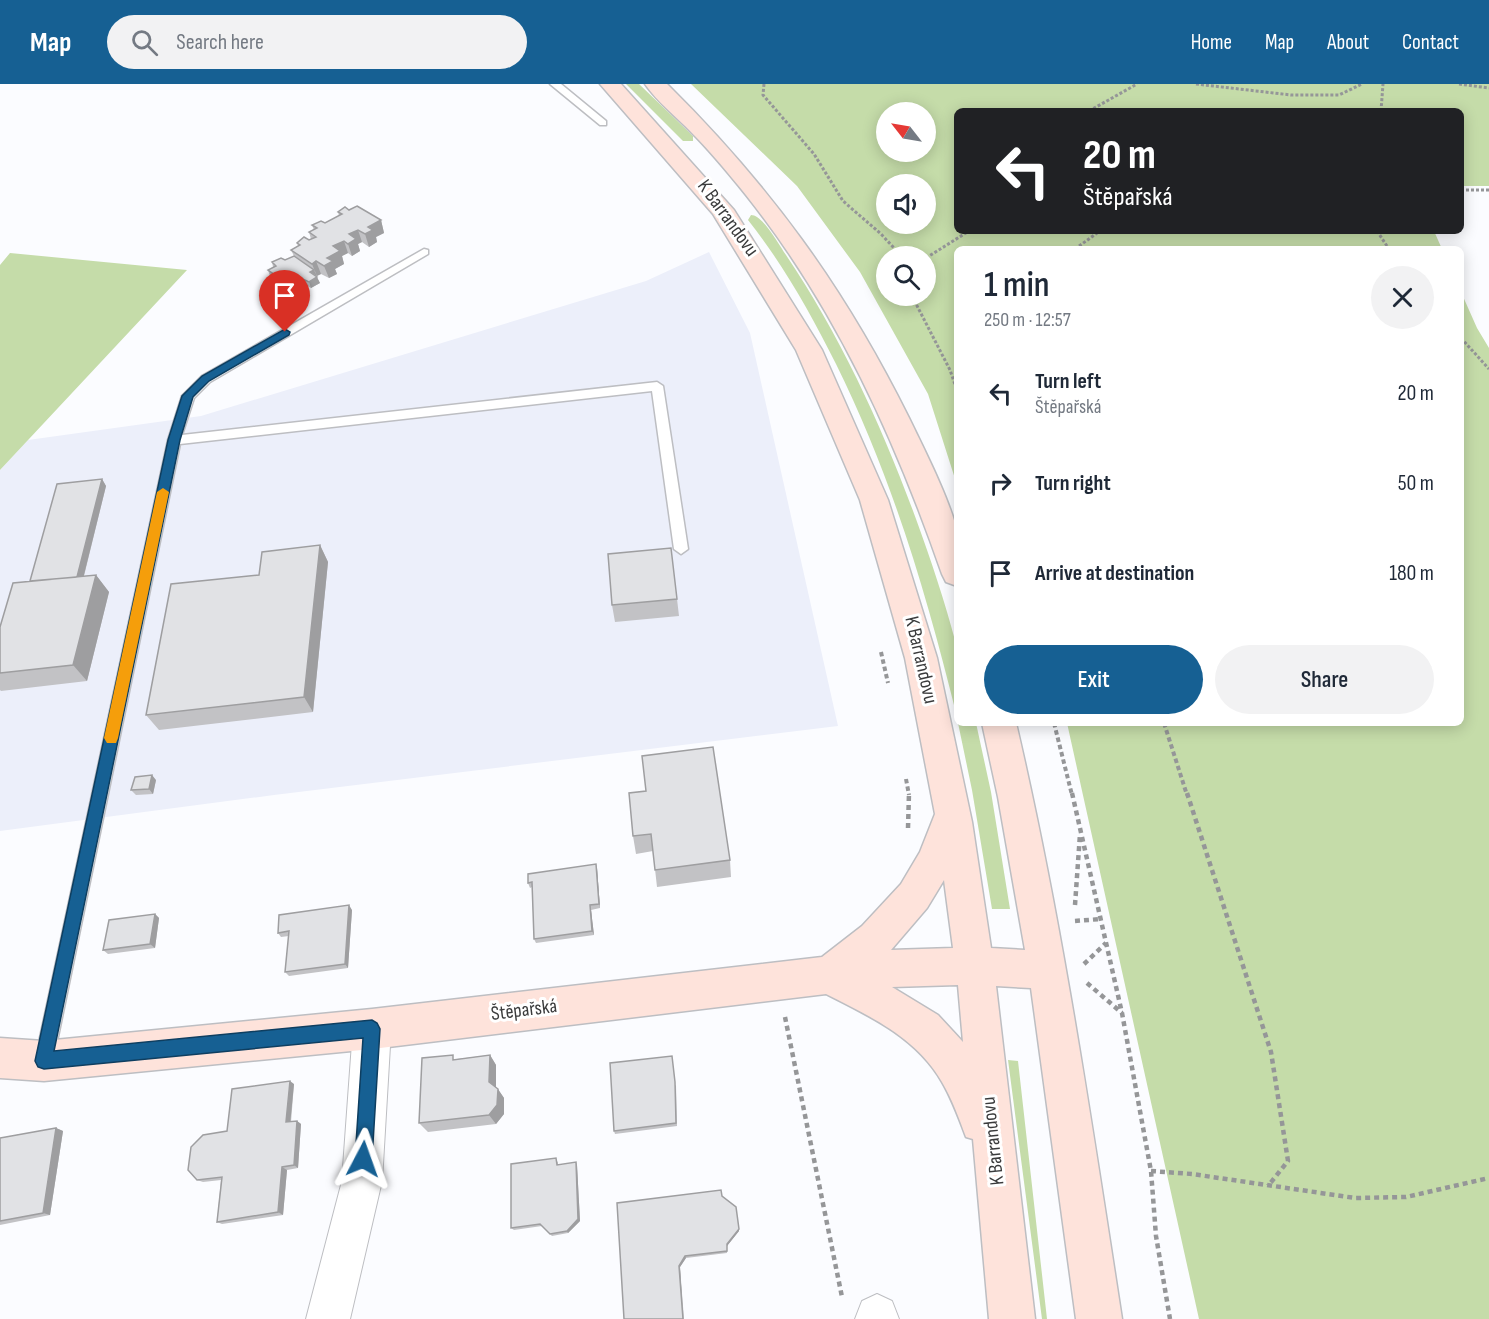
<!DOCTYPE html>
<html lang="en">
<head>
<meta charset="utf-8">
<style>
  :root { --surface:#fff; --page:#f2f2f3; --text:#1f2937; --muted:#747a83; --accent:#166093 }
  body { margin:0; font-family:"Sofia Sans Condensed",sans-serif; background:var(--page); color:var(--text); height:100vh; display:flex; flex-direction:column; font-size:22px; white-space:nowrap }
  * { box-sizing:border-box; margin:0 }
  p { font-size:20px; color:var(--muted) }
  .icon { flex:none; width:33px; height:33px; fill:none; stroke:currentColor; stroke-width:2; stroke-linecap:round; stroke-linejoin:round }
  .map { position:relative; flex:1; overflow:hidden }
  .sheet { position:absolute; left:954px; top:162px; width:510px; height:480px; display:flex; flex-direction:column; background:var(--surface); border-radius:9px; box-shadow:0 3px 15px #0003 }
  .sheet>* { flex:none }
  .hud { position:absolute; left:954px; top:24px; width:510px; height:126px; border-radius:9px; box-shadow:0 3px 15px #0003; background:#202124; color:#fff; overflow:hidden }
  .needle { width:39px; rotate:301deg }
  .controls { position:absolute; left:876px; top:18px; display:grid; gap:12px }
  .controls a { display:grid; place-items:center; width:60px; height:60px; border-radius:50%; background:var(--surface); box-shadow:0 3px 15px #0003; font-size:30px }
  .pin { position:absolute; display:grid; place-items:center; width:51px; height:51px; color:#fff; margin:-62px -26px; border-radius:50% 50% 50% 0; rotate:-45deg; box-shadow:0 0 6px #0007 }
  .pin .icon { rotate:45deg }
  .me { position:absolute; width:66px; margin:-33px; rotate:4deg; stroke-linejoin:round; filter:drop-shadow(0 0 4px #0008) }
  .turn { display:flex; align-items:center; gap:21px; height:126px; padding:0 30px; font-size:27px }
  .turn .icon { width:78px; height:78px; stroke-width:2.5 }
  .turn b { display:block; font-size:42px; line-height:51px }
  .round { display:grid; place-items:center; flex:none; width:63px; height:63px; border-radius:32px; background:var(--page) }
  .overview { display:flex; align-items:center; justify-content:space-between; height:102px; padding:0 30px }
  h1 { font-size:36px; font-weight:600; line-height:45px }
  .action { display:flex; gap:12px; margin-top:auto; padding:12px 30px }
  .action a { flex:1; height:69px; border-radius:36px; background:var(--accent); color:#fff; font-size:24px; font-weight:600; line-height:69px; text-align:center }
  .action a+a { background:var(--page); color:var(--text) }
  ul { padding:0; list-style:none }
  li { display:flex; align-items:center; gap:18px; height:90px; padding:0 30px }
  li div { flex:1 }
  li b { display:block; font-size:22px }
  li em { font-style:normal }
  header { display:flex; align-items:center; gap:36px; box-sizing:border-box; height:84px; padding:0 30px; background:var(--accent); color:#fff }
  header strong { font-size:28px }
  nav { display:flex; gap:33px; margin-inline-start:auto; font-size:21px }
  .search { width:420px; height:54px; background:var(--page); display:flex; align-items:center; gap:15px; box-sizing:border-box; padding:0 21px; border-radius:33px; color:var(--muted); font-size:22px }
  .map>svg:first-child { display:block }
  .built { fill:#eceffa }
  .green { fill:#c5dca9; fill-rule:evenodd }
  .lines { fill:none; stroke-linecap:round; stroke-linejoin:round }
  .lane-casing { stroke:#bdbec2; stroke-width:3 }
  .street-casing { stroke:#bdbec2; stroke-width:2 }
  .secondary-casing { stroke:#bdbec2; stroke-width:3 }
  .path-far2 { stroke:#959698; stroke-width:3; stroke-dasharray:3 2; stroke-linecap:butt }
  .path-far1 { stroke:#959698; stroke-width:4; stroke-dasharray:4.5 3; stroke-linecap:butt }
  .path { stroke:#959698; stroke-width:4.5; stroke-dasharray:5 4; stroke-linecap:butt }
  .lane { fill:#fff; fill-rule:evenodd }
  .street { fill:#fff; fill-rule:evenodd }
  .secondary { fill:#fee3db; fill-rule:evenodd }
  .wall { fill:#c2c2c5 }
  .shaded-wall { fill:#9e9ea0 }
  .building { fill:#e1e2e5; stroke:#9e9ea0; stroke-width:1.5 }
  .route { fill:#166093; stroke:#0e3e60; stroke-width:1.5 }
  .slow { fill:#f59e0b }
  .labels { text-anchor:middle; dominant-baseline:central; stroke-width:6; stroke-linejoin:round; paint-order:stroke }
  .street-label { font-size:20px; fill:#3a3b3c; stroke:#fff }
</style>
</head>
<body>
<header>
<strong>Map</strong>
<div class="search"><svg class="icon" aria-label="search" viewBox="0 0 24 24"><circle cx="10" cy="10" r="6"/><path d="M15 15l6 6"/></svg>Search here</div>
<nav><a>Home</a><a>Map</a><a>About</a><a>Contact</a></nav>
</header>
<div class="map">
<svg width="1489" height="1235" viewBox="0 0 1489 1235">
  <rect width="100%" height="100%" fill="#fbfcff"/>
  <path class="built" d="M709,168L750,249L838,642L274,711L0,747V386L28,356L201,332L646,197Z"/>
  <path class="green" d="M626,0H639L693,52V57H683Z
    M691,0H1489V102H1461V27H957V147H1434L1442,165H957V401L928,310L860,188L797,102ZM926,28V68H886V28ZM886,100H926V140H886ZM926,172V212H886V172Z
    M751,131C763,131 779,161 786,171C841,253 882,342 916,435C931,476 945,518 956,560C961,582 957,610 957,633C926,508 893,396 836,280C811,230 783,180 748,136Z
    M10,169L187,186L0,386V181Z
    M1461,208L1477,244L1489,264V1235H1199L1067,639H1461Z
    M958,639H976L991,708L1010,825H992L972,706Z
    M1008,976L1018,977L1047,1235H1042Z"/>
  <g class="lines">
    <g class="lane-casing">
      <path id="lane" d="M550,0H561L606,37V41H600Z
        M424,165L428,166V170L210,298L194,314L182,351L657,298L663,302L688,465L681,470L674,465L652,307L180,360L53,977L50,983L44,986L38,983L35,977L168,356L182,312L202,292Z"/>
    </g>
    <g class="street-casing">
      <path id="street" d="M372,926L385,932L391,945L382,1097L350,1235H306L342,1097L353,945L359,932Z
        M877,1210L892,1217L899,1235H855L862,1217Z"/>
    </g>
    <g class="secondary-casing">
      <path id="secondary" d="M600,0H621L734,126L822,266L888,416L937,574L972,738L991,864L1025,866L998,713L982,639H1016C1062,836 1091,1035 1122,1235H1076L1031,904L996,902L1035,1235H989L973,1055L966,1053C959,1034 952,1015 942,998C917,954 870,932 826,910L372,965L44,997L0,994V954L44,957L372,925L822,873L862,842L901,800L920,768L935,730L905,574L860,416L796,266L713,130ZM944,796L953,864L891,866L927,824ZM958,901L963,958L938,931L892,903Z
        M645,0H667C770,102 844,203 909,334C924,365 949,414 957,447C960,464 957,485 957,502L946,498L942,490C895,355 836,224 746,111C729,90 711,68 692,49C677,33 657,18 645,0Z"/>
    </g>
    <path class="path-far2" d="M764,0L763,11L814,70L843,117L881,150L894,164L897,172
      M1196,0L1291,11H1339L1362,0
      M1459,0L1489,4
      M1089,27L1137,0
      M1381,27L1383,0
      M1461,106H1489
      M1377,147L1389,165
      M1075,165L1100,147
      M926,174L969,147
      M912,212L950,286L957,306
      M1461,254L1489,285"/>
    <path class="path-far1" d="M881,568L888,599
      M1054,639L1072,711
      M1164,639L1187,711
      M906,695L909,711"/>
    <path class="path" d="M1072,709L1122,929L1151,1087L1156,1152L1170,1235
      M1187,709L1271,968L1288,1077L1268,1102
      M908,744L909,709
      M1075,821L1080,750
      M1075,837L1101,835
      M1084,880L1106,859
      M1087,899L1122,929
      M785,933L842,1213
      M1151,1087L1192,1090L1355,1114L1406,1113L1489,1094"/>
    <use href="#lane" class="lane"/>
    <use href="#street" class="street"/>
    <use href="#secondary" class="secondary"/>
  </g>
  <path class="wall" d="M349,126L381,136L384,149L376,153L377,158L369,163L362,158L358,160L360,167L352,172L348,169L342,172L344,180L335,185L337,190L329,194L321,190L316,192L320,199L311,204L306,201L293,208L270,192L268,186L273,183L272,178L285,176L294,172L291,166L298,162L297,159L311,155L309,148L314,146L312,141L325,139L339,132L338,128Z
    M102,395L106,402L84,492L96,491L109,508L87,597L1,607L0,606V543Z
    M320,461L328,478L313,628L159,646L146,631Z
    M677,515L679,532L615,538L612,521Z
    M156,696L153,710L136,711L131,706Z
    M629,709L730,776L731,793L657,803L653,767L636,770L633,752Z
    M597,784L600,824L591,826L594,851L536,859L534,855L532,803L530,804L528,799Z
    M352,826L348,884L289,892L285,888L289,852L281,853L278,849Z
    M155,830L159,834L155,864L108,870L103,866Z
    M490,971L496,981V1003L504,1014V1030L496,1040L428,1048L419,1039L457,975Z
    M294,1000L291,1038L297,1037L301,1040L298,1084L287,1086L283,1131L222,1140L217,1138L221,1096L203,1098L197,1096L227,1047Z
    M676,1001L677,1042L615,1050L614,1047Z
    M56,1044L63,1047L50,1131L0,1141V1054Z
    M558,1077V1081H577L580,1137L568,1149L552,1152L542,1142L514,1146L511,1144Z
    M722,1112L739,1147L727,1162V1169L686,1174L680,1183L684,1235H624Z"/>
  <path class="shaded-wall" d="M381,136L384,149L376,153L377,158L369,163L365,150L368,143Z
    M358,146L362,158L358,160L360,167L352,172L348,160L349,150Z
    M344,157L348,169L342,172L344,180L335,185L337,190L329,194L324,182L333,162Z
    M316,177L321,190L317,192L312,180Z
    M314,186L317,192L310,188Z
    M317,193L320,199L311,204L309,198Z
    M303,195L306,201L293,208L291,202Z
    M102,395L106,402L79,511L74,505Z
    M320,461L328,478L313,628L304,613Z
    M96,491L109,508L87,597L73,581Z
    M152,691L156,696L153,710L149,705Z
    M596,780L597,784L600,824L599,820Z
    M349,821L352,826L348,884L345,880Z
    M590,821L591,826L594,851L592,847Z
    M155,830L159,834L155,864L150,860Z
    M490,971L496,981V1007L489,998Z
    M290,997L294,1000L290,1041L286,1038Z
    M498,1005L504,1014V1030L496,1040L489,1031Z
    M297,1037L301,1040L298,1084L294,1081Z
    M56,1044L63,1047L50,1131L43,1129Z
    M576,1078L577,1081L580,1137L568,1149L567,1147Z
    M282,1083L287,1086L283,1131L278,1128Z
    M739,1145V1147L727,1162V1160Z
    M685,1172L686,1174L680,1183L683,1235L679,1182Z"/>
  <path class="building" d="M357,122L381,136L368,143L373,146L365,150L358,146L349,150L356,155L348,160L344,157L333,162L340,167L327,174L333,177L324,182L316,177L312,180L291,166L300,161L297,159L304,153L309,156L316,153L309,148L317,144L312,141L321,137L325,139L342,130L338,128L345,123L349,126Z
    M294,172L314,186L310,188L317,193L309,198L303,195L291,202L268,186L276,182L272,178L281,174L285,176Z
    M102,395L77,493L30,497L57,400Z
    M320,461L304,613L146,631L171,500L259,491L262,468Z
    M671,464L677,515L612,521L608,470Z
    M96,491L73,581L0,589V543L13,499Z
    M713,663L730,776L655,786L651,750L633,752L629,709L646,707L642,672Z
    M152,691L149,705L131,706L135,693Z
    M596,780L599,820L590,821L592,847L534,855L532,798L528,799V790Z
    M349,821L345,880L285,888L289,847L278,849L279,831Z
    M155,830L150,860L103,866L109,836Z
    M453,971V976L490,971L489,998L498,1005L497,1021L489,1031L419,1039L422,974Z
    M672,972L675,998L676,1039L614,1047L610,979Z
    M290,997L286,1038L297,1037L294,1081L282,1083L278,1128L217,1138L222,1093L197,1096L188,1086L191,1063L203,1051L227,1047L232,1005Z
    M56,1044L43,1129L0,1137V1054Z
    M556,1074L557,1081L576,1078L578,1135L567,1147L550,1150L540,1140L511,1144V1080Z
    M721,1106L722,1112L736,1123L739,1145L727,1160V1167L685,1172L679,1182L683,1235H624L617,1119Z"/>
  <path class="route" d="M285,245L290,248L289,251L209,297L193,313L180,356L54,967L372,936L377,939L380,945L372,1075L370,1081L363,1083L357,1081L355,1075L363,954L44,985L38,983L35,977L168,356L182,312L202,292Z"/>
  <path class="slow" d="M163,404L169,408L118,654L116,659H107L104,654L157,408Z"/>
  <g class="labels">
    <g class="street-label">
      <text transform="translate(728 134) rotate(54)">K Barrandovu</text>
      <text transform="translate(921 576) rotate(77)">K Barrandovu</text>
      <text transform="translate(524 926) rotate(-7)">Štěpařská</text>
      <text transform="translate(993 1057) rotate(-96)">K Barrandovu</text>
    </g>
  </g>
</svg>
<div class="controls">
<a><svg class="needle" viewBox="-14 -14 28 28"><path d="M0-13l5 13h-10z" fill="#e53935"/><path d="M0 13l5-13h-10z" fill="#747a83"/></svg></a>
<a><svg class="icon" aria-label="sound" viewBox="0 0 24 24"><path d="M4 9h4l5-4v14l-5-4H4zM17 9q2 3 0 6"/></svg></a>
<a><svg class="icon" aria-label="search" viewBox="0 0 24 24"><circle cx="10" cy="10" r="6"/><path d="M15 15l6 6"/></svg></a>
</div>
<div class="pin" style="left:285px;top:248px;background:#d93025"><svg class="icon" aria-label="arrive" viewBox="0 0 24 24"><path d="M6 21V4h12l-3 4 3 4H6"/></svg></div>
<svg class="me" style="left:363px;top:1075px" viewBox="-20 -20 40 40"><path d="M0-17L14 15 0 8-14 15z" fill="#166093" stroke="#fff" stroke-width="4"/></svg>
<div class="hud">
<div class="turn"><svg class="icon" aria-label="left" viewBox="0 0 24 24"><path d="M17 20v-9H6M10 6l-5 5 5 5"/></svg><div><b>20 m</b>Štěpařská</div></div>
</div>
<section class="sheet">
<div class="overview"><div><h1>1 min</h1><p>250 m · 12:57</p></div><a class="round"><svg class="icon" aria-label="close" viewBox="0 0 24 24"><path d="M6 6l12 12M18 6L6 18"/></svg></a></div>
<ul>
<li><svg class="icon" aria-label="left" viewBox="0 0 24 24"><path d="M17 20v-9H6M10 6l-5 5 5 5"/></svg><div><b>Turn left</b><p>Štěpařská</p></div><em>20 m</em></li>
<li><svg class="icon" aria-label="right" viewBox="0 0 24 24"><path d="M7 20v-9h11M14 6l5 5-5 5"/></svg><div><b>Turn right</b></div><em>50 m</em></li>
<li><svg class="icon" aria-label="arrive" viewBox="0 0 24 24"><path d="M6 21V4h12l-3 4 3 4H6"/></svg><div><b>Arrive at destination</b></div><em>180 m</em></li>
</ul>
<div class="action"><a>Exit</a><a>Share</a></div>
</section>
</div>
</body>
</html>
